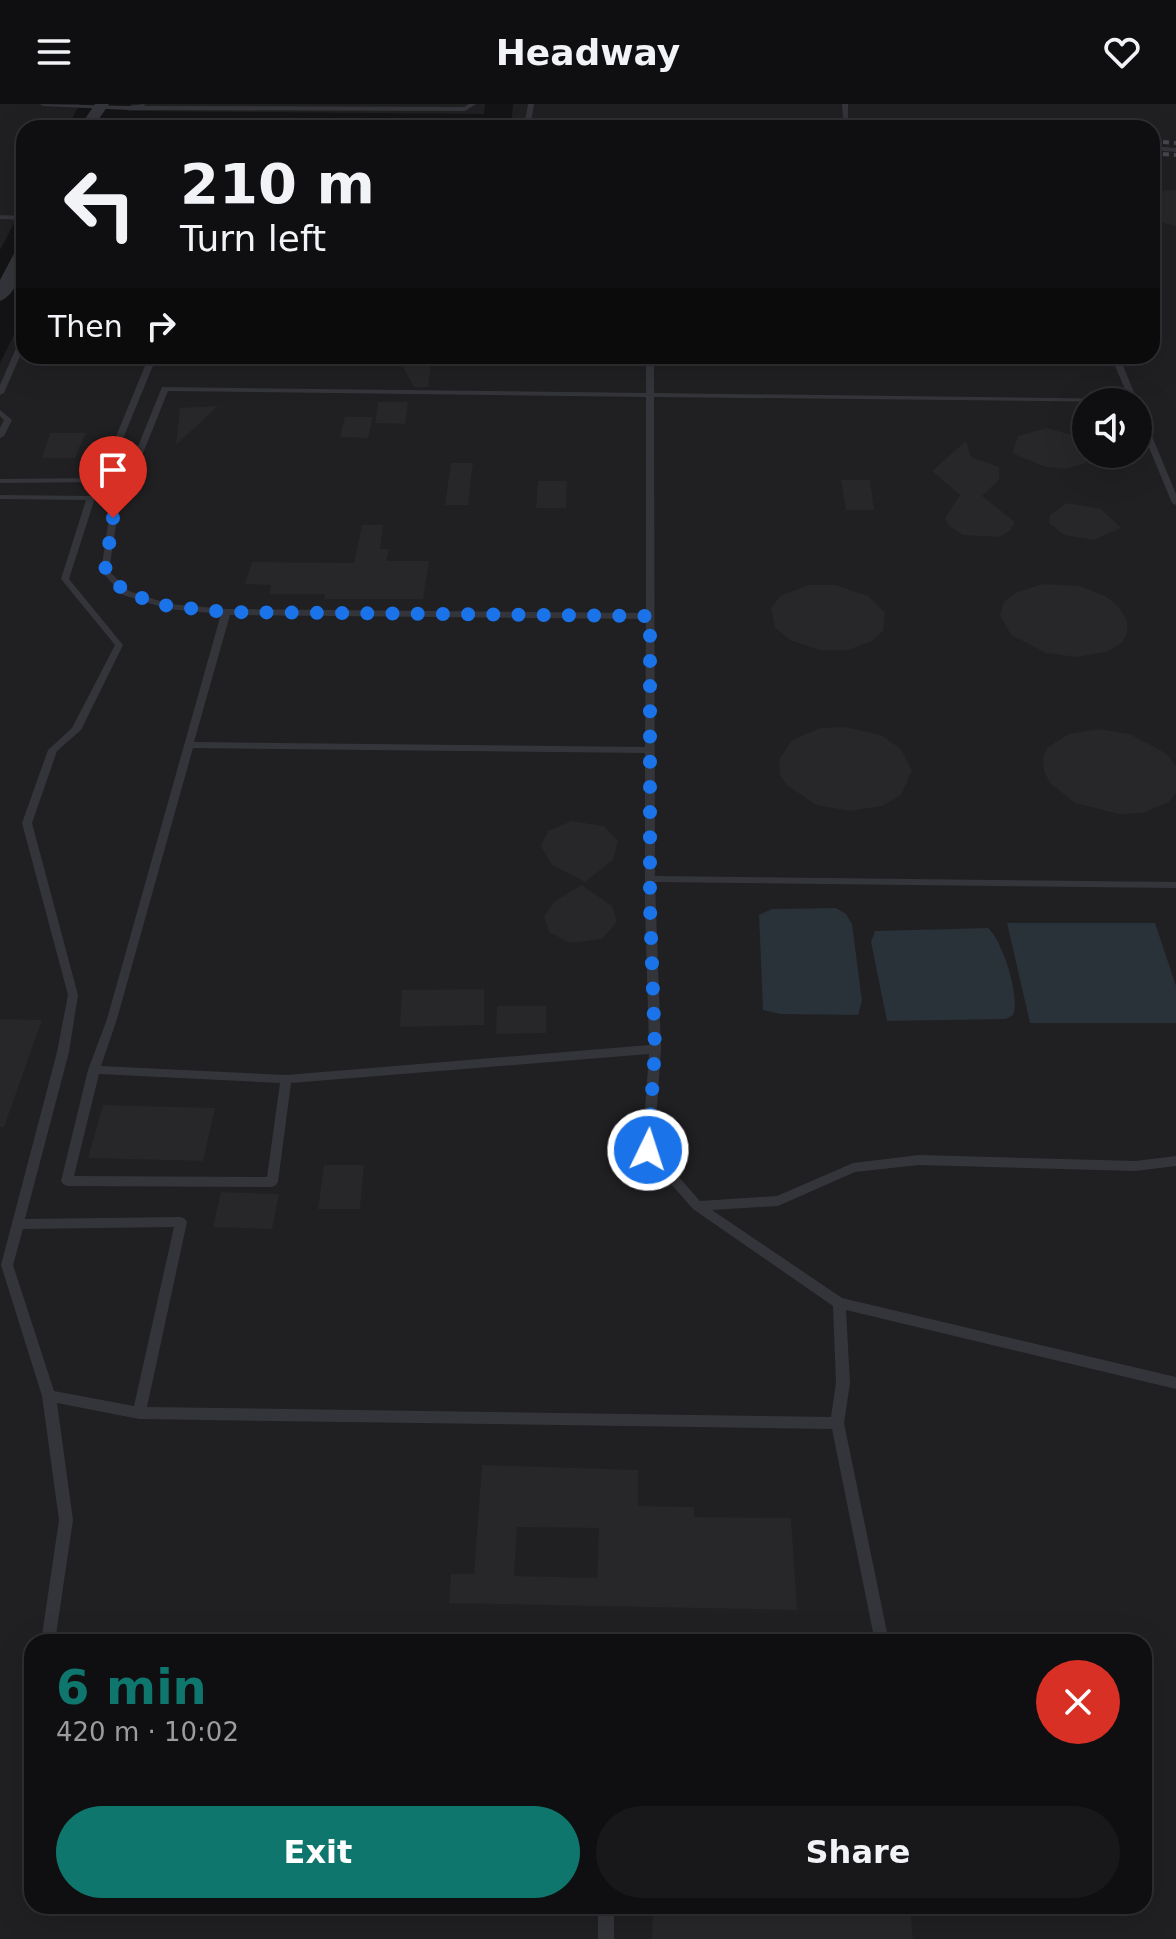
<!DOCTYPE html>
<html lang="en">
<head>
<meta charset="utf-8">
<style>
  :root { --surface:#0f0e10; --page:#181719; --text:#f1f3f6; --muted:#9b9c9f; --line:#2f2e30; --accent:#0f766e }
  body { margin:0; font-family:"DejaVu Sans",sans-serif; background:var(--page); color:var(--text); height:100vh; display:flex; flex-direction:column; font-size:30px; white-space:nowrap }
  * { box-sizing:border-box; margin:0 }
  p { font-size:26px; color:var(--muted) }
  .icon { flex:none; width:44px; height:44px; fill:none; stroke:currentColor; stroke-width:2; stroke-linecap:round; stroke-linejoin:round }
  .map { position:relative; flex:1; overflow:hidden }
  .side { position:absolute; left:24px; top:1530px; width:1128px; height:280px; display:flex; flex-direction:column; background:var(--surface); border-radius:24px; box-shadow:0 8px 32px #0002,0 0 0 2px var(--line) }
  .side>* { flex:none }
  .top-card { position:absolute; left:16px; top:16px; width:1144px; height:244px; border-radius:24px; box-shadow:0 8px 32px #0002,0 0 0 2px var(--line); background:#0f0e10; color:var(--text); overflow:hidden }
  .buttons { position:absolute; left:1072px; top:284px; display:grid; gap:16px }
  .buttons a { display:grid; place-items:center; width:80px; height:80px; border-radius:50%; background:var(--surface); box-shadow:0 8px 32px #0002,0 0 0 2px var(--line); font-size:40px }
  .pin { position:absolute; display:grid; place-items:center; width:68px; height:68px; color:#fff; margin:-82px -34px; border-radius:50% 50% 50% 0; rotate:-45deg; box-shadow:0 0 8px #0007 }
  .pin .icon { rotate:45deg }
  .me { position:absolute; width:88px; margin:-44px; rotate:4deg; stroke-linejoin:round; filter:drop-shadow(0 0 6px #0008) }
  .turn { display:flex; align-items:center; gap:28px; height:168px; padding:0 32px; font-size:36px }
  .turn .icon { width:104px; height:104px; stroke-width:2.5 }
  .turn b { display:block; font-size:56px; line-height:68px }
  .then { display:flex; align-items:center; height:76px; padding:0 32px; background:#0003; gap:16px; font-size:30px }
  .round { display:grid; place-items:center; flex:none; width:84px; height:84px; border-radius:42px; background:var(--page) }
  .head { display:flex; align-items:center; justify-content:space-between; height:136px; padding:0 32px }
  h1 { font-size:48px; font-weight:600; line-height:60px; color:var(--accent) }
  .cta { display:flex; gap:16px; margin-top:auto; padding:16px 32px }
  .cta a { flex:1; height:92px; border-radius:48px; background:var(--accent); color:#fff; font-size:32px; font-weight:600; line-height:92px; text-align:center }
  .cta a+a { background:var(--page); color:var(--text) }
  header { display:flex; justify-content:space-between; align-items:center; height:104px; padding:0 32px; background:var(--surface); font-size:36px; font-weight:600 }
  .map>svg:first-child { display:block }
  .built { fill:#201f22; fill-rule:evenodd }
  .water { fill:#293139 }
  .building { fill:#272629; fill-rule:evenodd }
  .lines { fill:none; stroke-linecap:round; stroke-linejoin:round }
  .service { fill:#34353a; fill-rule:evenodd }
  .tertiary { fill:#34353a; fill-rule:evenodd }
  .rail { stroke:#47484f; stroke-width:4; stroke-dasharray:6 5; stroke-linecap:butt }
  .route { stroke:#1a73e8; stroke-width:14; stroke-dasharray:0 25.2 }
</style>
</head>
<body>
<header><svg class="icon" aria-label="menu" viewBox="0 0 24 24"><path d="M4 6h16M4 12h16M4 18h16"/></svg>Headway<svg class="icon" aria-label="heart" viewBox="0 0 24 24"><path d="M12 20l-8-8c-3-5 5-10 8-4 3-6 11-1 8 4z"/></svg></header>
<div class="map">
<svg width="1176" height="1835" viewBox="0 0 1176 1835">
  <rect width="100%" height="100%" fill="#141315"/>
  <path class="built" d="M0,0H80L67,24H24V101L0,146Z
    M131,0H485L484,10L128,7Z
    M513,0H1176V1835H0V259L24,211V252H1152V24H511ZM1086,298H1138V350H1086ZM32,1538H1144V1802H32Z"/>
  <path class="water" d="M836,804L846,810L852,820L862,897L858,911L780,910L763,906L759,811L772,805Z
    M1007,819H1155L1176,882V919H1030Z
    M988,824C1002,835 1021,894 1013,911L1006,915L887,917L871,838L875,827Z"/>
  <path class="building" d="M1176,86V122L1152,116V87Z
    M397,252H432L428,283H414Z
    M378,298H408L405,320L375,319Z
    M218,302L176,341L180,304Z
    M345,313H373L368,334L340,333Z
    M1047,324L1086,335V359L1066,365L1046,363L1012,349L1018,332Z
    M50,329H86L75,354H42Z
    M966,337L971,353L999,363V376L982,392L1015,418L1010,427L999,433L963,431L949,422L945,414L960,391L932,367Z
    M451,359H473L468,401H445Z
    M841,376H870L874,406H846Z
    M538,377H567L566,404H536Z
    M1067,399L1101,405L1121,424L1094,436L1064,431L1049,419L1050,411Z
    M362,421H383L380,445H389L386,457H429L423,495H324L325,490H269L271,481L245,480L252,458L354,459Z
    M1042,480L1080,482L1105,492L1118,502L1127,516V530L1122,539L1106,548L1077,553L1046,549L1011,531L1000,511L1004,498L1015,489Z
    M809,481H836L868,492L885,509L883,527L872,537L848,546H819L790,536L775,524L771,505L780,492Z
    M845,623L881,631L901,645L912,667L901,691L882,702L850,707L816,701L787,681L780,671L779,656L792,636L820,624Z
    M1099,625L1130,630L1167,650L1176,662V689L1169,698L1143,709L1119,710L1075,699L1050,679L1044,667L1043,653L1048,643L1069,630Z
    M571,717L604,722L618,737L613,756L585,778L552,761L541,742L548,727Z
    M582,781L612,802L617,818L602,835L570,839L549,828L544,812L555,797Z
    M484,885V921L400,923L402,886Z
    M497,902H546V929L496,930Z
    M0,915L42,916L4,1023H0Z
    M103,1001L215,1004L203,1057L88,1054Z
    M324,1061H364L360,1105H318Z
    M221,1088L279,1090L272,1125L213,1123Z
    M482,1361L638,1366V1402L694,1403V1413L791,1414L797,1506L449,1499L451,1470H474ZM517,1423L599,1424L597,1474L514,1472Z
    M653,1802H910L913,1835H652Z"/>
  <g class="lines">
    <path class="service" d="M40,0L129,2L145,0L144,2L464,3L469,0H476L465,7L129,6L43,2Z
      M528,0H534L530,24H524Z
      M842,0H848V16L801,24H787L843,14Z
      M1152,42L1176,44V48L1152,46Z
      M0,111L24,112V116L0,115Z
      M24,233V243L4,289L0,291V281L20,235Z
      M149,252H157L105,378L0,379V375L99,374Z
      M646,252H654V289L1129,295L1111,252H1119L1138,298L654,293L655,772L1176,778V784L655,778L661,945L654,1045L700,1097L777,1092L853,1059L919,1051L1135,1057L1176,1052V1062L1135,1067L919,1061L855,1068L778,1102L712,1106L842,1194L1176,1273V1285L846,1206L850,1279L844,1319L889,1538H875L832,1325L139,1315L57,1299L73,1416L55,1538H41L59,1416L42,1292L1,1161L57,948L68,891L22,719L48,646L72,624L115,541L61,475L86,396L0,395V391L94,392L95,394L69,475L123,541L81,626L57,647L32,719L78,891L69,948L25,1115L181,1113L185,1115L187,1118L147,1303L831,1313L836,1279L833,1202L693,1105L644,1049L642,1046L649,950L291,979L278,1078L276,1081L272,1083L67,1082L63,1080L61,1077L88,966L107,915L221,510L168,505L123,491L101,467L109,414L162,283L646,289ZM168,287L646,293V509L226,505L169,500L129,487L109,467L117,414ZM230,511L646,515L645,643L194,638ZM193,644L645,649V803L649,941L286,971L101,962L117,915ZM99,970L280,979L267,1073L74,1072ZM174,1123L134,1302L54,1287L13,1161L23,1125Z
      M0,306L12,316L4,332L0,334V324L4,316L0,312Z
      M1138,306L1142,308L1176,390V401L1172,399L1138,317Z
      M598,1802H614V1835H598Z"/>
    <path class="tertiary" d="M95,0H109L93,24H79Z
      M24,141C24,159 19,190 0,197V176L18,142Z"/>
    <path class="rail" d="M870,24H878
      M1152,37L1176,39
      M1152,49L1176,51"/>
  </g>
  <g class="lines">
    <path class="route" d="M113,414L105,467L126,489L168,502L226,508L650,512V803L655,945L648,1046"/>
  </g>
</svg>
<div class="buttons">
<a><svg class="icon" aria-label="sound" viewBox="0 0 24 24"><path d="M4 9h4l5-4v14l-5-4H4zM17 9q2 3 0 6"/></svg></a>
</div>
<div class="pin" style="left:113px;top:414px;background:#d93025"><svg class="icon" aria-label="arrive" viewBox="0 0 24 24"><path d="M6 21V4h12l-3 4 3 4H6"/></svg></div>
<svg class="me" style="left:648px;top:1046px" viewBox="-20 -20 40 40"><circle r="17" fill="#1a73e8" stroke="#fff" stroke-width="3"/><path d="M0-11L8 9 0 5-8 9z" fill="#fff"/></svg>
<div class="top-card">
<div class="turn"><svg class="icon" aria-label="left" viewBox="0 0 24 24"><path d="M17 20v-9H6M10 6l-5 5 5 5"/></svg><div><b>210 m</b>Turn left</div></div>
<div class="then">Then<svg class="icon" aria-label="right" viewBox="0 0 24 24"><path d="M7 20v-9h11M14 6l5 5-5 5"/></svg></div>
</div>
<section class="side">
<div class="head"><div><h1>6 min</h1><p>420 m · 10:02</p></div><a class="round" style="background:#d93025;color:#fff"><svg class="icon" aria-label="close" viewBox="0 0 24 24"><path d="M6 6l12 12M18 6L6 18"/></svg></a></div>
<div class="cta"><a>Exit</a><a>Share</a></div>
</section>
</div>
</body>
</html>
